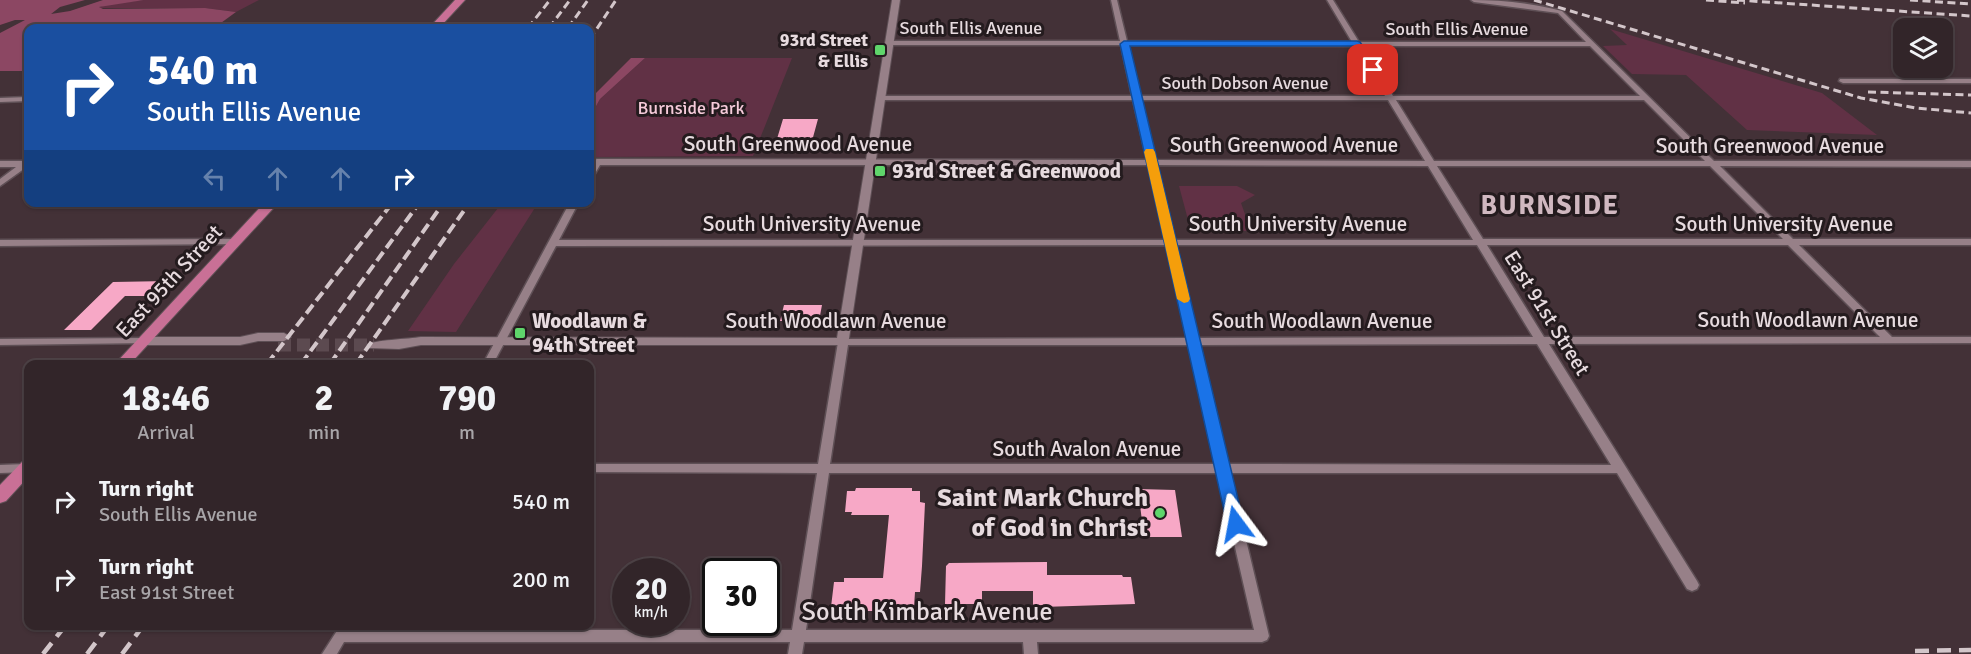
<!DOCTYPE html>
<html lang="en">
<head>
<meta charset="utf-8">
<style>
  :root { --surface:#322529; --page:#3a2d31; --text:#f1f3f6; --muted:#a8a5a8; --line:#4d4246 }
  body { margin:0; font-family:Signika,sans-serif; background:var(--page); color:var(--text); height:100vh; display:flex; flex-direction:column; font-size:22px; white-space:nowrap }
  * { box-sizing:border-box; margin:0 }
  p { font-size:20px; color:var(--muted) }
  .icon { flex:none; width:33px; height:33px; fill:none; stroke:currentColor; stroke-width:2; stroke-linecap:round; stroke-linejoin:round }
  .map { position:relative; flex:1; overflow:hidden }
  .details { position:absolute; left:24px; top:360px; width:570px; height:270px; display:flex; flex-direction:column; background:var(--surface); border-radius:12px; box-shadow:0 2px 4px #0004,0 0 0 2px var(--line) }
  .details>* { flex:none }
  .hud { position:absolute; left:24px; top:24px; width:570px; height:183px; border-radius:12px; box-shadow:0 2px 4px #0004,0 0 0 2px var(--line); background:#1a4fa0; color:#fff; overflow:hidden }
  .tools { position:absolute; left:1893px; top:18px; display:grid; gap:12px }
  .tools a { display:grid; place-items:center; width:60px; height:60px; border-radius:12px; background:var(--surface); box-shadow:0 2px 4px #0004,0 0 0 2px var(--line); font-size:30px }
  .speed { position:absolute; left:612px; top:558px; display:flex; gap:12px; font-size:30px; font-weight:700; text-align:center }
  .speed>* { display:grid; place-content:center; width:78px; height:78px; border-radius:50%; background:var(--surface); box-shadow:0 2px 4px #0004,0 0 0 2px var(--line); line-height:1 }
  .speed small { font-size:15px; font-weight:400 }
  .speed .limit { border:3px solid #111; border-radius:9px; background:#fff; color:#111 }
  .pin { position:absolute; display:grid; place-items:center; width:51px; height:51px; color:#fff; margin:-26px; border-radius:12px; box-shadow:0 3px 9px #0006 }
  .me { position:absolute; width:66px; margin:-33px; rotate:347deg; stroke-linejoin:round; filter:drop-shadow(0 0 4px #0008) }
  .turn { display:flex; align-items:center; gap:21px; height:126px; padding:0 24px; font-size:27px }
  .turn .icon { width:78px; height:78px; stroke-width:2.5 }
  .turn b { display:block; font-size:42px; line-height:51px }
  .lanes { display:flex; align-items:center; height:57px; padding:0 24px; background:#0003; justify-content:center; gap:30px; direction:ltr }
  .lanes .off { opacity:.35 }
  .eta { display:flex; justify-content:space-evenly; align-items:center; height:102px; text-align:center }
  .eta b { font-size:36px; font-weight:700; line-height:42px }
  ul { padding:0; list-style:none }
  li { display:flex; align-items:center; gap:18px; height:78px; padding:0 24px }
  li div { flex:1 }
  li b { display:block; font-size:22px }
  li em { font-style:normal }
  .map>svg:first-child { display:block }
  .green { fill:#613145 }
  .forest { fill:#8c4763 }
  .building { fill:#f7a8c6 }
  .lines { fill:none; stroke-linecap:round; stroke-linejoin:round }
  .secondary-tunnel { stroke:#5c4a50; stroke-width:13; stroke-dasharray:13 6; stroke-linecap:butt }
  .street-casing { stroke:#5e4f55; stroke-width:3 }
  .secondary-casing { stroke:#5e4f55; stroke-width:2 }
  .primary-casing { stroke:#5e4f55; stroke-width:2 }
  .street { fill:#978088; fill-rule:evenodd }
  .secondary { fill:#978088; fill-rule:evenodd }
  .primary { fill:#c97096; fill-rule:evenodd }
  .rail-far2 { stroke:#d3c6ca; stroke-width:3; stroke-dasharray:8 4.5; stroke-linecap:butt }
  .rail-far1 { stroke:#d3c6ca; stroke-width:4; stroke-dasharray:11 5; stroke-linecap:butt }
  .rail { stroke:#d3c6ca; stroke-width:4.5; stroke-dasharray:14 8; stroke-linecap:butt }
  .route { fill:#1a73e8; stroke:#114b97; stroke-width:1.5 }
  .slow { fill:#f59e0b }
  .poi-dot { fill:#5fd56b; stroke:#241b1e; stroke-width:2 }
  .labels { text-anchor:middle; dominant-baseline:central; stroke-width:6; stroke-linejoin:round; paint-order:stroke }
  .far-street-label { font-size:18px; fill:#e7dbdf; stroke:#241b1e }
  .far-poi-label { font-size:18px; font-weight:bold; fill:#e7dbdf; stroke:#241b1e; text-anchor:end }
  .far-park-label { font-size:18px; fill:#f6cbda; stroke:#241b1e }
  .street-label { font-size:21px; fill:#e7dbdf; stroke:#241b1e }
  .poi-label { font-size:21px; font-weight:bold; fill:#e7dbdf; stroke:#241b1e; text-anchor:start }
  .near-poi-label { font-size:26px; font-weight:bold; fill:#e7dbdf; stroke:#241b1e; text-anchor:end }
  .near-street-label { font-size:26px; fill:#e7dbdf; stroke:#241b1e }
  .district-label { font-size:27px; font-weight:bold; letter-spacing:1.5px; fill:#d0b8c0; stroke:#241b1e }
</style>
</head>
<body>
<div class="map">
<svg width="1971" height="654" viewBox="0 0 1971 654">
  <rect width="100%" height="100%" fill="#433137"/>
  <path class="green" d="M144,0H259L236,12L205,8H99L104,5Z
    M1610,29L1822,93L1877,135L1747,130L1686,75L1632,74L1603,46L1627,45Z
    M645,58H792L753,156L590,157V117L600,99Z
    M1179,186H1237L1255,195L1241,203L1251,231H1191Z
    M502,203H538L456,332L408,331L454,264Z"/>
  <path class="forest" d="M0,0H85L60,7L51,14L70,11L103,0H144L99,7L103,9L205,8L236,12L214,28H28V71H0V33L25,20H15L0,25Z
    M631,58H645L600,99L590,117V99Z"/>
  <path class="building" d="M783,119H818L809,152H773Z
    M168,281L154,296H125L91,330H64L113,282Z
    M784,305H822L819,321H780Z
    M856,488H912V491H920V502L925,503L922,566L920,592H915L914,607H905V611H839V607H831L834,582H844V578H883L889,515H851L852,512H845L847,491H855Z
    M1138,489L1175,490L1182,537H1144Z
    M1047,562V575H1122L1123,577H1131L1135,604L1042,607V605H1033V591H982V604H945L946,566L949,563Z"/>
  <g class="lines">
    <path class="secondary-tunnel" d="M278,345H374"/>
    <g class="street-casing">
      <path id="street" d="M1111,0H1117L1127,41L1352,42L1327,0H1333L1359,42H1586L1558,13L1474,2L1471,0C1501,0 1533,3 1562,11L1714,161H1971V167L1720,166L1793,239H1971V245H1799L1892,337H1971V343L1549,344L1697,581L1699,585L1697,589L1692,591L1687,589L1617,473H1230L1269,636L1267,640L1262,642H1037L1038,654H1024L1023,642H804L802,654H788L790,642H344L337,654H322L340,626H354L352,630H792L817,473L590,472V464H818L838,342L843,339L1187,338L1166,245L556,246L493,364H483L570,202H579L559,240H1165L1148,165H600L593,177H590V168L594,160L597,159L1147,160L1133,100H881L877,98L881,96H1132L1121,45H890L886,43L890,41H1120ZM1128,45L1355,46L1385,96H1140ZM1362,46H1590L1640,96H1393ZM1141,100H1388L1425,161L1156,160ZM1396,100H1644L1705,161H1434ZM1157,165L1428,166L1473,240H1175ZM1437,166H1710L1783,239H1483ZM1176,245H1477L1533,337L1198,338ZM1487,245H1788L1880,337H1544ZM1537,344L1611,465L1228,464L1200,345ZM848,345H1189L1216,464H830ZM829,473H1218L1254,630H806Z
        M1840,79H1971V83H1843L1839,81Z
        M28,97V101L0,102V98Z
        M25,159H28V166L0,186V179L16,167H0V161H22Z
        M236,239L241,242L239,244L0,246V240Z
        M144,338L148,339L149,341L148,343L0,345V339Z
        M26,464H28V472L0,473V465Z"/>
    </g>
    <g class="secondary-casing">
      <path id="secondary" d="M892,0H900L848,345H421L399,349L369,348L367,345C372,340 410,339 421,337L837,338Z
        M258,333H284L291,337L284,341H258L240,345H144L137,341L144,337H240Z"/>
    </g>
    <g class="primary-casing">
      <path id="primary" d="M455,0H465L439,28H429Z
        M265,202H279L130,364H115Z
        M28,460V477L6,501L0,503V485L22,462Z"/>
    </g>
    <use href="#street" class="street"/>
    <use href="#secondary" class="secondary"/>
    <use href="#primary" class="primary"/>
    <path class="rail-far2" d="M1534,0L1861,98L1916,108L1971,113
      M1706,0L1745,3
      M1737,0L1971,16
      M1910,0L1971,4
      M528,28L550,0
      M549,28L570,0
      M568,28L588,0
      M590,39L616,0
      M1868,92L1971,95"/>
    <path class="rail-far1" d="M267,364L393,202
      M301,364L420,202
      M330,364L444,202
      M356,364L470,202"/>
    <path class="rail" d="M1915,651L1971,650
      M43,654L65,626
      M87,654L108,626
      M122,654L143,626"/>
  </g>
  <path class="route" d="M1357,41L1360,42L1378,70L1377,72H1370L1354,46H1130L1244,524L1242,529L1236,531L1230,529L1227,524L1120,44L1124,41Z"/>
  <path class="slow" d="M1146,149H1153L1155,152L1190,299L1188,302L1184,303L1177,299L1144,152Z"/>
  <g class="poi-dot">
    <rect x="874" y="44" width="12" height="12" rx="3"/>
    <rect x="874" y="165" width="12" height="12" rx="3"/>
    <rect x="514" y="327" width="12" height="12" rx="3"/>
    <circle cx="1160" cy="513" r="6"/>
  </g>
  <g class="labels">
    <g class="far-street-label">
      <text x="971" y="28">South Ellis Avenue</text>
      <text x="1457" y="29">South Ellis Avenue</text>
      <text x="1245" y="83">South Dobson Avenue</text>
    </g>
    <g class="far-poi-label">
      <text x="868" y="40">93rd Street<tspan x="868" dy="21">&amp; Ellis</tspan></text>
    </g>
    <g class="far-park-label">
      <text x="691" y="108">Burnside Park</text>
    </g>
    <g class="street-label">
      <text x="798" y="144">South Greenwood Avenue</text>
      <text x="1284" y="145">South Greenwood Avenue</text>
      <text x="1770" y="146">South Greenwood Avenue</text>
      <text x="812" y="224">South University Avenue</text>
      <text x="1298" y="224">South University Avenue</text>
      <text x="1784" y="224">South University Avenue</text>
      <text transform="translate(169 281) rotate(-47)">East 95th Street</text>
      <text transform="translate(1547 313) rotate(58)">East 91st Street</text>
      <text x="1808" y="320">South Woodlawn Avenue</text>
      <text x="836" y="321">South Woodlawn Avenue</text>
      <text x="1322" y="321">South Woodlawn Avenue</text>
      <text x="1087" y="449">South Avalon Avenue</text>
    </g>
    <g class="poi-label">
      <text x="892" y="171">93rd Street &amp; Greenwood</text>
      <text x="532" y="321">Woodlawn &amp;<tspan x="532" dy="24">94th Street</tspan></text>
    </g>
    <g class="near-poi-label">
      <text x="1148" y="498">Saint Mark Church<tspan x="1148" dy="30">of God in Christ</tspan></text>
    </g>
    <g class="near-street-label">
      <text x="927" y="612">South Kimbark Avenue</text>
    </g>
    <g class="district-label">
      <text x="1550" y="205">BURNSIDE</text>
    </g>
  </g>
</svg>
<div class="tools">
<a><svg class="icon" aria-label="layers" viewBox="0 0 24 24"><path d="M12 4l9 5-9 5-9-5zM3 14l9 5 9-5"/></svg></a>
</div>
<div class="speed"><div>20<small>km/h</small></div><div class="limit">30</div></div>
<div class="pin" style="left:1373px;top:70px;background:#d93025"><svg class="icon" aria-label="arrive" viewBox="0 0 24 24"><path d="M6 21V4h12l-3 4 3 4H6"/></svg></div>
<svg class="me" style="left:1236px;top:524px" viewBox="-20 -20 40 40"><path d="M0-17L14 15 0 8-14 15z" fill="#1a73e8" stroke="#fff" stroke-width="4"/></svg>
<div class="hud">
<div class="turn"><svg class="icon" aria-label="right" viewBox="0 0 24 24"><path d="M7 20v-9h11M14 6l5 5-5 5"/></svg><div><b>540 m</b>South Ellis Avenue</div></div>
<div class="lanes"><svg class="icon off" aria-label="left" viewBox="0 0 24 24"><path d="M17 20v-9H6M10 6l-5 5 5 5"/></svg><svg class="icon off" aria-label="ahead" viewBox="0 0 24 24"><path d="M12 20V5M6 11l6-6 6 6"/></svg><svg class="icon off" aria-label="ahead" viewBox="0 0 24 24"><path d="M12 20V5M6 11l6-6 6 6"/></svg><svg class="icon" aria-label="right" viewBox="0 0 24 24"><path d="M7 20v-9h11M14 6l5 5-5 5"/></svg></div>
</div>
<section class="details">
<div class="eta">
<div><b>18:46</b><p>Arrival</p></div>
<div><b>2</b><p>min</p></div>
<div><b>790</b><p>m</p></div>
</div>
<ul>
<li><svg class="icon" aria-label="right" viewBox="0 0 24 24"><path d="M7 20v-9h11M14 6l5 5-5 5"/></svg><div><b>Turn right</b><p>South Ellis Avenue</p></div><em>540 m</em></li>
<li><svg class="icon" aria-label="right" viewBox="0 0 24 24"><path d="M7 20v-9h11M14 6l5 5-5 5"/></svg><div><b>Turn right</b><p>East 91st Street</p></div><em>200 m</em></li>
</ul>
</section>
</div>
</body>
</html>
